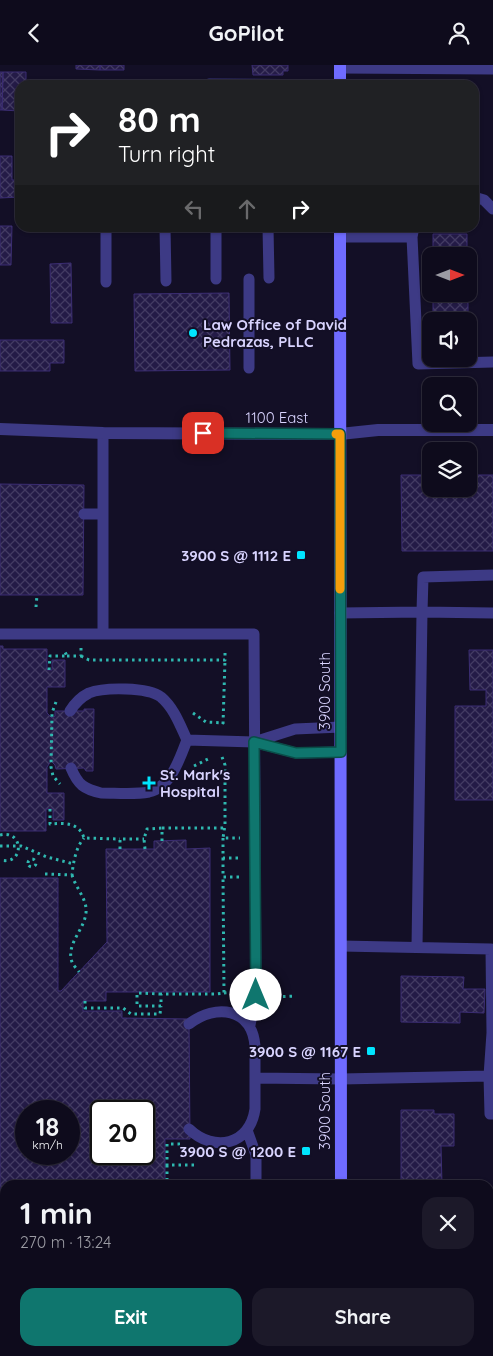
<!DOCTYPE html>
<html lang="en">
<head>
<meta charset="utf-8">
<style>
  :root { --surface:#0e0b1c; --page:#1c1929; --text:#f1f3f6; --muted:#9b9ba3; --line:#2e2b3b; --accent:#0f766e }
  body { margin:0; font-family:Quicksand,sans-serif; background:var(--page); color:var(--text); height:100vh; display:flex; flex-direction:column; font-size:19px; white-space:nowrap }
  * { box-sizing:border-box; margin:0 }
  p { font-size:16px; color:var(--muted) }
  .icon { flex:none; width:28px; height:28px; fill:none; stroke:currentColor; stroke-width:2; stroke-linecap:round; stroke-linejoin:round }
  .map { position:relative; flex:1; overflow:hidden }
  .details { position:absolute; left:0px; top:1115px; width:494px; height:176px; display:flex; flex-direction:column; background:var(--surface); border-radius:15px 15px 0 0; box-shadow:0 1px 4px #0004,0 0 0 1px var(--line) }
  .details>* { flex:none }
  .guide { position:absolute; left:15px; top:15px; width:464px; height:152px; border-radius:15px; box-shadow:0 1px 4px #0004,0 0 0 1px var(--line); background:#202124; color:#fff; overflow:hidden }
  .needle { width:32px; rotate:90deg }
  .tools { position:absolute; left:422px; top:182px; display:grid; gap:10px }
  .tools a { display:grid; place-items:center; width:55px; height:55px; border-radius:10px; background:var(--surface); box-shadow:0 1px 4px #0004,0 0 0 1px var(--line); font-size:25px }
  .speed { position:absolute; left:15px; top:1035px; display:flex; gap:10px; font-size:25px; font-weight:700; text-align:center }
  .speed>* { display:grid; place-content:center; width:65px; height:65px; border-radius:50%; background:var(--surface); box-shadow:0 1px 4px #0004,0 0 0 1px var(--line); line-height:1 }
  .speed small { font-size:12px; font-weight:400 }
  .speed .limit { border:2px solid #111; border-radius:8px; background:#fff; color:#111 }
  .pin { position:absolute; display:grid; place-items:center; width:42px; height:42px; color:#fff; margin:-21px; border-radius:10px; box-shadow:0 2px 8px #0006 }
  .me { position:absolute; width:55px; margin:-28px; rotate:0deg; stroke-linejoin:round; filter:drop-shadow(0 0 4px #0008) }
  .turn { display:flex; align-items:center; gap:18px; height:105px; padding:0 20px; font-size:22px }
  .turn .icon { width:65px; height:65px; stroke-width:2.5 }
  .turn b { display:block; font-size:35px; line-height:42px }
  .lanes { display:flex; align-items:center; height:48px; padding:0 20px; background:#0003; justify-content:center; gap:25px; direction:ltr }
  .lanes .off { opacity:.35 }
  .round { display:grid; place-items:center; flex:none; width:52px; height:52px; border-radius:15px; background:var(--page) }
  .summary { display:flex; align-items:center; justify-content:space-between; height:85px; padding:0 20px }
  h1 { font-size:30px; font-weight:800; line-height:38px }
  .cta { display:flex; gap:10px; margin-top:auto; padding:10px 20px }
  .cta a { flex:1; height:58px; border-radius:15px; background:var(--accent); color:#fff; font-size:20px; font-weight:800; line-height:58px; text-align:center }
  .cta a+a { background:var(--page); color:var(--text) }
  header { display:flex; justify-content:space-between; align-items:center; height:65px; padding:0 20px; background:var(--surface); font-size:22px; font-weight:800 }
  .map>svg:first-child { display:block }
  .building { fill:url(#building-cross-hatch); stroke:#3b2d73; fill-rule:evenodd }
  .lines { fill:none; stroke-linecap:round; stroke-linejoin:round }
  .path { stroke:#2fb8b0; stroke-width:3; stroke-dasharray:2.5 4; stroke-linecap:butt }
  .service { stroke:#3d3a85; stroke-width:11 }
  .minor { stroke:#3d3a85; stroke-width:12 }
  .tertiary { stroke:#3d3a85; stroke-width:12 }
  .secondary { stroke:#6f6bff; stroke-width:12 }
  .route-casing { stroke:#0a4d48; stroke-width:12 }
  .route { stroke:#0f766e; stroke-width:9 }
  .slow { stroke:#f59e0b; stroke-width:9 }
  .poi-dot { fill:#00e5ff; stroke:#130f26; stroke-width:2 }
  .labels { text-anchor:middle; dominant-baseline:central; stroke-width:4; stroke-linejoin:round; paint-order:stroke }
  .poi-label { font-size:15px; font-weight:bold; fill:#d9d4ff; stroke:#130f26; text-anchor:end }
  .street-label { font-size:15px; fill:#d9d4ff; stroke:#130f26 }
</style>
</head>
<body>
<header><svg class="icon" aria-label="back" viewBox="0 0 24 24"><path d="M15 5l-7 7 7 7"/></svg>GoPilot<svg class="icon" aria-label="person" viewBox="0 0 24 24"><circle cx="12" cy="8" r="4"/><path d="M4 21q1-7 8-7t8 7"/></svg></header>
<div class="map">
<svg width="493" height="1291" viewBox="0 0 493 1291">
  <defs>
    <pattern id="building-cross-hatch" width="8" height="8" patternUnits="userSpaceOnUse" patternTransform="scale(1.25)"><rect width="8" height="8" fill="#241b47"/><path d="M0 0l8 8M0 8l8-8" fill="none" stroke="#433b63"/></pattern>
  </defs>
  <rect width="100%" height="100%" fill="#130f26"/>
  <path class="building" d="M76,0H100V5L76,4Z
    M100,0H124V5H100Z
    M252,0H288V6H283V10H253Z
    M0,7H3L2,45H0Z
    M3,7H26V20H20V46L2,45Z
    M0,91H12V115H20V132L0,133Z
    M0,161H12L11,200H0Z
    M433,169H467V191H433Z
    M71,198L72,258H51L50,199Z
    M229,228L230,305L135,306L134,229Z
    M433,229H468V256H433Z
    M0,275H64V298H50V306H0Z
    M401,410H431V424H469V410H493V486H402Z
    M0,419L84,420L83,530H0Z
    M0,581H3V584H47V605H52V595H65V622H47V648L52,653L55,651V646H84V644H94L93,706H86L84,703L56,704L55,700L51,696L47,702V728H64V755H53V744H46V766H0Z
    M469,585H493V735H455V641H486V625H470Z
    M186,775V784L210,783V927H106V936H83V946H122V953L189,954L190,1074H165V1120H5V1286H81V1291H0V813H58V926H61L107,877L106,784H154V776ZM26,1046H69V1089H26ZM101,1046H144V1089H101Z
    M401,911L464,912L463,924H485L484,948L460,947V958L401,957Z
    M401,1045H434V1049H454V1081H441L442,1120H401Z
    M489,1262H493V1291L454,1289V1286H489Z
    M397,1286H436L435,1291H397Z"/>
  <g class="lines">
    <path class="path" d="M36,542L37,530
      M67,591H81V583
      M81,591L89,595H225V586
      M49,605L50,591H67L64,585
      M56,637L52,648L51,702L53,711L60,719
      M193,648L206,657L224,658
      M223,659L225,595
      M222,692L225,700V760L223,773H240
      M194,701L210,693
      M50,744V759C64,758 79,757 84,773L120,774
      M0,770C24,764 25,801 0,795
      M223,773V793H240
      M162,776V763H224
      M0,781H21L47,792L74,799
      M120,784V774H144
      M145,784L144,774L147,764L162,763
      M223,793V812H241
      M28 798a4 4 0 1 1 8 0a4 4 0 1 1-8 0Z
      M45,809L72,810C73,798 76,782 84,773
      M72,810C75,821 85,832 86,843C88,862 65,878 72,897C73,900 77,904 79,907
      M224,928L241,927
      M161,929L137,928V941H161V929H216L224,928L223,812
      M270,932L296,931
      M85,936V943H123L131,949H160L161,941
      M180,1079H167V1100H195
      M167,1100V1120"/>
    <path class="service" d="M340,3L493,4
      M209,19L340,20
      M474,132L484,135L493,144
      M165,162L166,216
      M268,162L269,213
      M414,162L412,172L418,299L493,297
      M340,172H412
      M216,214V162
      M249,214V303
      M106,217V162
      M103,368V569H254L256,930L250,960
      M84,449H103
      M493,510L423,512L422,547L493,548
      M340,548L422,547L417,882
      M0,569H103
      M70,646C75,638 81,632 89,628C104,622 148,622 161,632C174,643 180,660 187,675C180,693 171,722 149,727C134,730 116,728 101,728C84,724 78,720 71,703
      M187,675L254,677L296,688L341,687
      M254,677L295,664L341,662
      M341,881L491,884L492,968L489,1011L490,1049H493
      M189,959C216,938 252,943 255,981V1044C250,1080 214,1088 189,1064
      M255,1013L341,1014L489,1011
      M247,1065L256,1090V1120
      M103,1286L107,1291
      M175,1286L176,1291
      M258,1286V1291"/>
    <path class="minor" d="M489,1211H493"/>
    <path class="tertiary" d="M0,364L103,368L340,369L378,365H493"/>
    <path class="secondary" d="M340,0V20
      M340,162L341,1120
      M341,1286V1291"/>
  </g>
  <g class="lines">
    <g class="route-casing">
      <path id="route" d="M203,368L340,369L341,687L296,688L254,677L256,930"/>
    </g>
    <use href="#route" class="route"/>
    <path class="slow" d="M336,369H340V524"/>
  </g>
  <g class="poi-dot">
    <circle cx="193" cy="268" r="5"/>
    <rect x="296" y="485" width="10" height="10" rx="2.5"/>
    <path d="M146.5 710.5h5v5h5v5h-5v5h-5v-5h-5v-5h5z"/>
    <rect x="366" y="981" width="10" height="10" rx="2.5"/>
    <rect x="301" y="1081" width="10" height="10" rx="2.5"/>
  </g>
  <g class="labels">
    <g class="poi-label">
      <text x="203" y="259" text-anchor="start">Law Office of David<tspan x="203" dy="17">Pedrazas, PLLC</tspan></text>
      <text x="291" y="490">3900 S @ 1112 E</text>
      <text x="160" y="709" text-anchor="start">St. Mark's<tspan x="160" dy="17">Hospital</tspan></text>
      <text x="361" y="986">3900 S @ 1167 E</text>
      <text x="296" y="1086">3900 S @ 1200 E</text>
    </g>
    <g class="street-label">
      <text x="277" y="352">1100 East</text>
      <text transform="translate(324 626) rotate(-90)">3900 South</text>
      <text transform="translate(324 1046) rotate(-90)">3900 South</text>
    </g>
  </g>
</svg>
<div class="tools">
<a><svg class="needle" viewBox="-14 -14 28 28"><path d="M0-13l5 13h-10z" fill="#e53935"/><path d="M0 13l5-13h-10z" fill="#9b9ba3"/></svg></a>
<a><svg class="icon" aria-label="sound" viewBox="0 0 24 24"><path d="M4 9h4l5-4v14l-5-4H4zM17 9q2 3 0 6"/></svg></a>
<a><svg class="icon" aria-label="search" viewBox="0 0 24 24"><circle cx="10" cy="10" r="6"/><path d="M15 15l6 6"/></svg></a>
<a><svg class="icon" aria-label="layers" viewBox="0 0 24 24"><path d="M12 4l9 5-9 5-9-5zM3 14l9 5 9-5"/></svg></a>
</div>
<div class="speed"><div>18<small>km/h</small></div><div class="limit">20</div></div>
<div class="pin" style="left:203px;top:368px;background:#d93025"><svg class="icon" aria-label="arrive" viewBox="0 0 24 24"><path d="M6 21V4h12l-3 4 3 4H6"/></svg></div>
<svg class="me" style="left:256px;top:930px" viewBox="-20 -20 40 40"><circle r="19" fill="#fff"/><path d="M0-13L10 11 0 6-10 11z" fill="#0f766e"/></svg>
<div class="guide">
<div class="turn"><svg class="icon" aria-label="right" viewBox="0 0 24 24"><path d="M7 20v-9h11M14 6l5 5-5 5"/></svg><div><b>80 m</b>Turn right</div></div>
<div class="lanes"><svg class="icon off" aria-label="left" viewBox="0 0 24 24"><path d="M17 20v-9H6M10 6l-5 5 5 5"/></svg><svg class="icon off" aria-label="ahead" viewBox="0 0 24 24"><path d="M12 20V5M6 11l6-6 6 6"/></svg><svg class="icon" aria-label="right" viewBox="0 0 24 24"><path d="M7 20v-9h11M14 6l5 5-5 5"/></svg></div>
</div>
<section class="details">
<div class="summary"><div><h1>1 min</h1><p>270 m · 13:24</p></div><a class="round"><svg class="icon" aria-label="close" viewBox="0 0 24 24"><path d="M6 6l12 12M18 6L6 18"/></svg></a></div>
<div class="cta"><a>Exit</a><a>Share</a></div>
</section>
</div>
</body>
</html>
